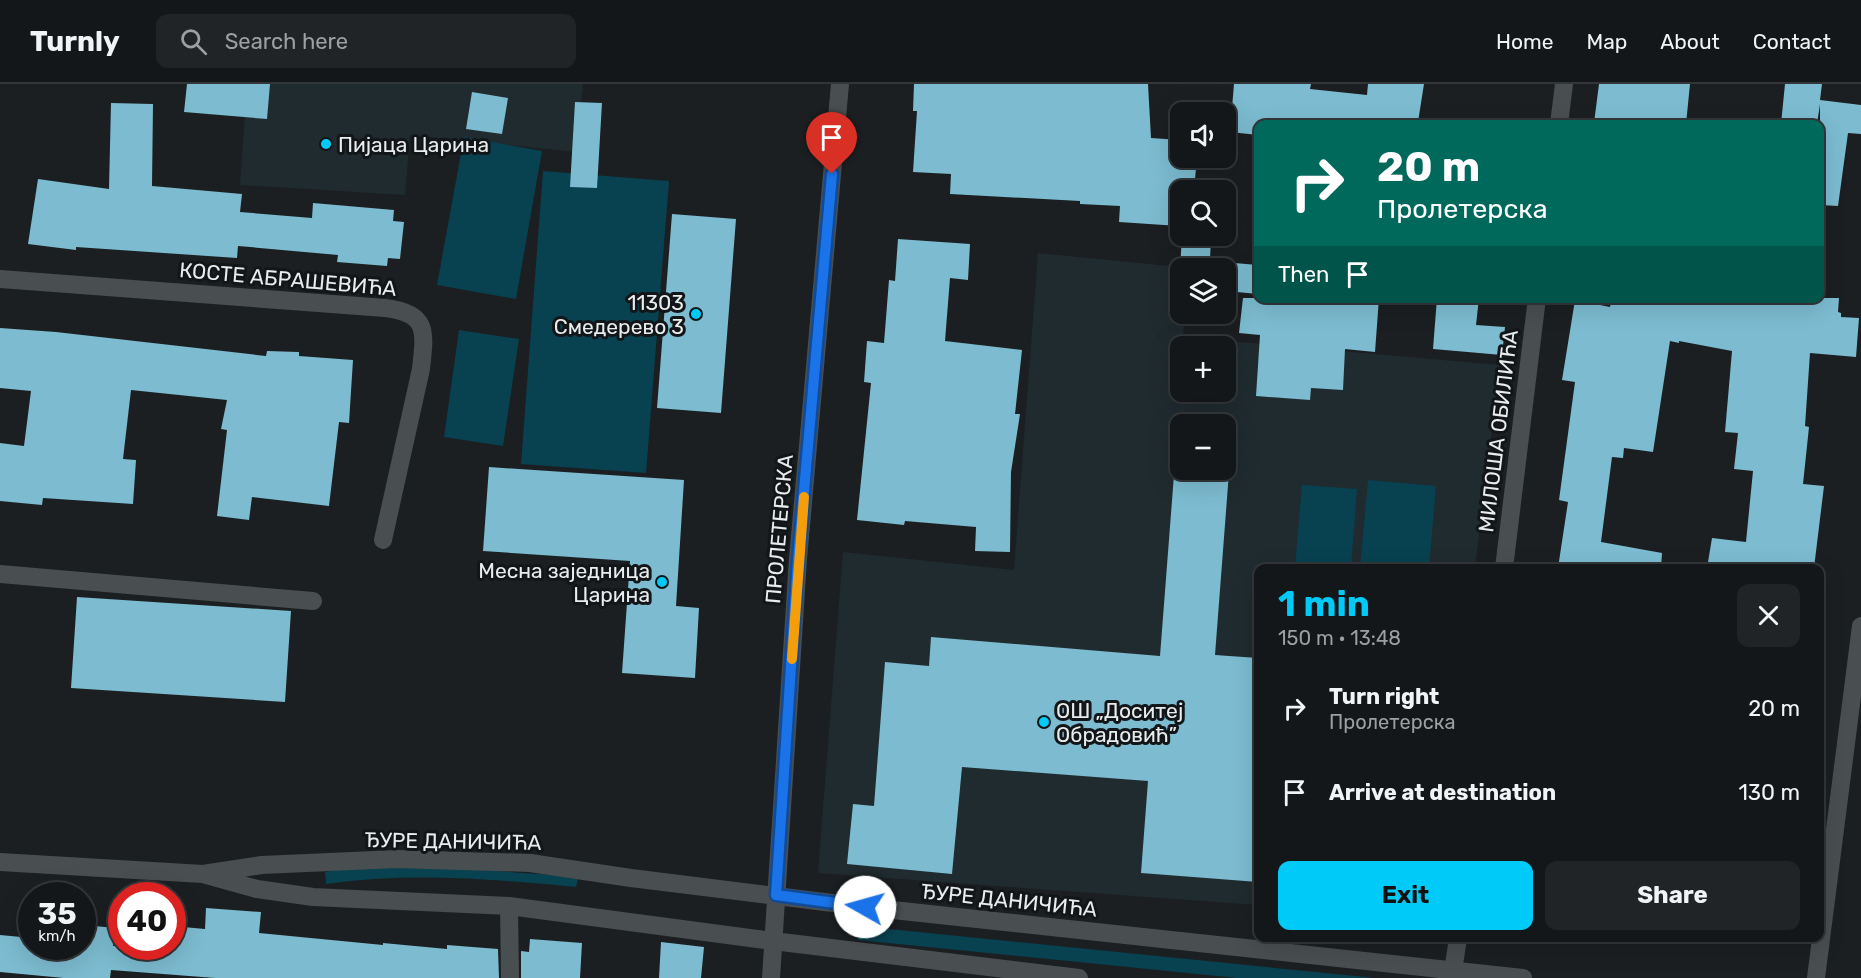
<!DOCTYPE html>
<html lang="en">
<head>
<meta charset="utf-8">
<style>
  :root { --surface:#141719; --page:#212426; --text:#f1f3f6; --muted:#9d9fa2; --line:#333638; --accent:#00cbf8 }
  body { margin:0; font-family:Rubik,sans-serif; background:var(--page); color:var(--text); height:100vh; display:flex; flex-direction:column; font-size:22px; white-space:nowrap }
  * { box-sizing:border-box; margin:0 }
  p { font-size:20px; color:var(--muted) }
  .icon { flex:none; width:33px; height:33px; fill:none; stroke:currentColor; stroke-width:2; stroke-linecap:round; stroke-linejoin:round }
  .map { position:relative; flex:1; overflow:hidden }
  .sheet { position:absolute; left:1254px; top:480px; width:570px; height:378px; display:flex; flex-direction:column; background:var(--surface); border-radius:12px; box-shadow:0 6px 24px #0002,0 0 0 2px var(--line) }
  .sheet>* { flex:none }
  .hud { position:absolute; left:1254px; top:36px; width:570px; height:183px; border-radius:12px; box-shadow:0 6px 24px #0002,0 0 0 2px var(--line); background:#00695c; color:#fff; overflow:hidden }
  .fabs { position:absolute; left:1170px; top:18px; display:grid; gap:12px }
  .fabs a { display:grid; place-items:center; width:66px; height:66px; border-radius:12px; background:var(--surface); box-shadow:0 6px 24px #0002,0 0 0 2px var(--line); font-size:30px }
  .speed { position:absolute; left:18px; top:798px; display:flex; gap:12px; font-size:30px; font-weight:700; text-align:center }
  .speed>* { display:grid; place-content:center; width:78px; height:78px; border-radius:50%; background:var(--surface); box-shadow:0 6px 24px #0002,0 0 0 2px var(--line); line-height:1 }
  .speed small { font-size:15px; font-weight:400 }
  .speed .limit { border:9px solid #d22; background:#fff; color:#111 }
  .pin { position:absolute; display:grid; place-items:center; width:51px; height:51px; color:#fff; margin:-62px -26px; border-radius:50% 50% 50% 0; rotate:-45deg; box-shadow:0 0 6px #0007 }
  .pin .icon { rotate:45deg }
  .me { position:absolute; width:66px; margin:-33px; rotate:277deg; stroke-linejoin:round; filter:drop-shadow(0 0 4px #0008) }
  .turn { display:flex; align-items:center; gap:21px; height:126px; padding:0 24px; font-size:27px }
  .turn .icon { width:78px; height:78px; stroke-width:2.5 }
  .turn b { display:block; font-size:42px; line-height:51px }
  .then { display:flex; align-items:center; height:57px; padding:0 24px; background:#0003; gap:12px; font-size:22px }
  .round { display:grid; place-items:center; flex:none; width:63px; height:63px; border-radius:12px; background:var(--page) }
  .headline { display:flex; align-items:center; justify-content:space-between; height:102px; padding:0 24px }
  h1 { font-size:36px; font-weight:700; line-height:45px; color:var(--accent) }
  .button { display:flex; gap:12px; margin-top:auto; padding:12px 24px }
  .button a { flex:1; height:69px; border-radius:12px; background:var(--accent); color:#111; font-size:24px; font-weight:700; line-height:69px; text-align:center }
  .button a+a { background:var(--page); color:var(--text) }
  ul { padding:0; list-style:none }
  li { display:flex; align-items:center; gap:18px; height:84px; padding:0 24px }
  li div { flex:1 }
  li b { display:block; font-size:22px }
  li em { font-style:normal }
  header { display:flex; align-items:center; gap:36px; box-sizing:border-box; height:84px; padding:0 30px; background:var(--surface); border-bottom:2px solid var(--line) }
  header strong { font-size:28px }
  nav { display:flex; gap:33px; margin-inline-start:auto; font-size:21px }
  .search { width:420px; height:54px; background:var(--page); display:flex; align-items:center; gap:15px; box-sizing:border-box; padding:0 21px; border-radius:12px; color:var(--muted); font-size:22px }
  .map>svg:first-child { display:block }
  .built { fill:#202b2f; fill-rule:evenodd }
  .green { fill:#084150 }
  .building { fill:#7cbbd0 }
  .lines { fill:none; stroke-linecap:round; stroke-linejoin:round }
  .minor { stroke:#494e50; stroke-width:18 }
  .route-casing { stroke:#114b97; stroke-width:15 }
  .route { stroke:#1a73e8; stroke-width:10 }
  .slow { stroke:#f59e0b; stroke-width:10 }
  .poi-dot { fill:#00cbf8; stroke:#121618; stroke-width:2 }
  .labels { text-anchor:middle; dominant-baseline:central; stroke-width:6; stroke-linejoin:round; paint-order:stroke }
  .poi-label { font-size:21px; fill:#e9eced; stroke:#121618; text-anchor:start }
  .street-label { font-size:21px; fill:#e9eced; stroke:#121618 }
</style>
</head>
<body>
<header>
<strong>Turnly</strong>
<div class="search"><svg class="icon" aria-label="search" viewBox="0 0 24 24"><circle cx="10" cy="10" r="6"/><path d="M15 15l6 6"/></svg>Search here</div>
<nav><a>Home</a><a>Map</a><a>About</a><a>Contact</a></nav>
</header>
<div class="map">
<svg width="1861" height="894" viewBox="0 0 1861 894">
  <rect width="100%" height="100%" fill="#1b1f21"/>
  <path class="built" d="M247,0H583L576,68L410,51L405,111L240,101Z
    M1038,169L1190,184H1180V230H1185L1183,253L1500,281L1475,484H1258V821L818,789L843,468L1014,486ZM1180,262H1226V308H1180ZM1180,340H1226V386H1180Z"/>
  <path class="green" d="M464,53L542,67L516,215L437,201Z
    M543,87L669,97L646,389L521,380Z
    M459,246L519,255L503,362L444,353Z
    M1368,396L1436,402L1429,484H1360Z
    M1302,401L1357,405L1351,484H1295Z
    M409,781L553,791L578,795L576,803C493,795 409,788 326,800L325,788L353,783Z
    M859,842L1375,894H1237L858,856Z"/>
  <path class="building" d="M187,0H270L267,35L184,28Z
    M914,0H1148L1151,54L1180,56V74H1197L1195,95L1183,94L1179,142L1119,138L1120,122L1080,120V117L950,110L951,90L913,88L917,27H913Z
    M1234,0H1311L1310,5L1367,11L1368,0H1424L1418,38L1388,34L1387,40H1258V51L1230,48Z
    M1599,0H1690L1686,40H1609L1594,39Z
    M1785,0H1822L1820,16L1861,21V50L1848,49L1838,122L1820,121V20L1817,40H1781Z
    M472,8L508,14L502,50L466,45Z
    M575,18L602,19L597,104L570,103Z
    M111,19L153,20L152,102L242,110L240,128L312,134L313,119L394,126L393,137L404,138L400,175L388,174L387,182L337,178L338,171L238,162L237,174L76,163V166L28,160L38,95L109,105Z
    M672,130L736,135L721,329L657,324Z
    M1182,152H1211L1210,177L1258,181V210L1226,207V184H1180L1179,202Z
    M898,155L970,160L968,196L950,194L945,257L1022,266L1015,330H1020L1011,388L1010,468L975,467L976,443L905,437L904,441L857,436L871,299L864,298L867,257L884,259L889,196L895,197Z
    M1243,214H1379L1375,268L1345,265L1343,306L1311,304L1310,316L1256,312L1260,251L1239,249Z
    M1437,214H1479L1476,241L1505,243L1502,271L1433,265Z
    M1612,214H1839L1838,228L1841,229V233L1859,234L1856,273L1810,269L1805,342L1809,343L1803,400L1824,402L1814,484H1707L1712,454L1746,458L1753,387L1734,385L1738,349L1725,348L1732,267L1679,257V259L1670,257L1653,368L1624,364L1623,374L1612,373L1601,458L1662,469L1661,484H1558L1568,418L1559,416L1575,298L1562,296L1575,216L1610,223Z
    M0,244L56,248L266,272L267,267L299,268V272L353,276L349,339L339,338L329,422L252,413L249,436L217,432L227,346L221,345L227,316L131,306L123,375L136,376L133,420L43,414L42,421L0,417V359L24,362L31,307L0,304Z
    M1189,333L1233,336L1215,571L1258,574V798L1141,789L1148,697L962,683L952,790L847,780L853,720L874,722L885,578L929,582L931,553L1160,572L1177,352H1180V386H1226V340H1189Z
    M489,383L684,396L676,522L699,524L695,594L622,589L630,477L483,467Z
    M77,513L291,527L285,618L71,604Z
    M206,824L261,828L259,849L383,861V859L447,865V861L498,865L499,894H215L111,886L110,894H64L0,888V851L32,854V862H82L84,841L115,844L113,862H172V842L205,845Z
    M530,855L582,859L580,894H521V867L529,868Z
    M661,858L704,863L701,894H659Z"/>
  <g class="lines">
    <path class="minor" d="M1559,40L1564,0
      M0,195L385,224C429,229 425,248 421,285L383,456
      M1504,484L1537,214
      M0,490L313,517
      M0,778L203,790L257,805L313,813L509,822L773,857L1079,894
      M203,790L262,781L397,775L530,779L631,794L865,823L1523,894
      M509,822L510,894
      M771,894L798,475L840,0
      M1452,894L1458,854
      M1816,894L1861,542"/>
  </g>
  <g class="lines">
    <g class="route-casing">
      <path id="route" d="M832,90L798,475L776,811L865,823"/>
    </g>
    <use href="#route" class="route"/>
    <path class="slow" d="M792,575L804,413"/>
  </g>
  <g class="poi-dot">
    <circle cx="326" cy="60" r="6"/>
    <circle cx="696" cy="230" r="6"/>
    <circle cx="662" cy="498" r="6"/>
    <circle cx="1044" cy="638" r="6"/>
  </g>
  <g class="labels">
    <g class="poi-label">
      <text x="338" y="60">Пијаца Царина</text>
      <text x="684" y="218" text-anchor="end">11303<tspan x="684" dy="24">Смедерево 3</tspan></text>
      <text x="650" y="486" text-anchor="end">Месна заједница<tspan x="650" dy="24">Царина</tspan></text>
      <text x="1056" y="626">ОШ „Доситеј<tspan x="1056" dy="24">Обрадовић”</tspan></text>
    </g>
    <g class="street-label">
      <text transform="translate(288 195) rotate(5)">КОСТЕ АБРАШЕВИЋА</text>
      <text transform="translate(1498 347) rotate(-83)">МИЛОША ОБИЛИЋА</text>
      <text transform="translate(779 445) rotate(-85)">ПРОЛЕТЕРСКА</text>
      <text transform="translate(453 757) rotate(1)">ЂУРЕ ДАНИЧИЋА</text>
      <text transform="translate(1009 816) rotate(6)">ЂУРЕ ДАНИЧИЋА</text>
    </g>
  </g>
</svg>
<div class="fabs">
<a><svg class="icon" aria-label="sound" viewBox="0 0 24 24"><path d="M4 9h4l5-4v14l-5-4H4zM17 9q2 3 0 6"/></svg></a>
<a><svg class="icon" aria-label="search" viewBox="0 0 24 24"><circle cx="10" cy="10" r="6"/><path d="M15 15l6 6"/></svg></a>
<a><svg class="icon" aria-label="layers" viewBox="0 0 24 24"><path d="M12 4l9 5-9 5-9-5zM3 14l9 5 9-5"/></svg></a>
<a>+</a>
<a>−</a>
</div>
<div class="speed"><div>35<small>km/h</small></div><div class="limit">40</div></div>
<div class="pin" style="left:832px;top:90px;background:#d93025"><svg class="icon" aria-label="arrive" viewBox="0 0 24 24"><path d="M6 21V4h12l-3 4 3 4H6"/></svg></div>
<svg class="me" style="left:865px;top:823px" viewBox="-20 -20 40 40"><circle r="19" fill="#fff"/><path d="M0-13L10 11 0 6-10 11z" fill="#1a73e8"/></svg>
<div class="hud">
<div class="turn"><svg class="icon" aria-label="right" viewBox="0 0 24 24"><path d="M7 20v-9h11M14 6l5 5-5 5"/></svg><div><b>20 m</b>Пролетерска</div></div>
<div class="then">Then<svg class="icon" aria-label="arrive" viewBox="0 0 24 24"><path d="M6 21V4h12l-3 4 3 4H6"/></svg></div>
</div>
<section class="sheet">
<div class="headline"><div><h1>1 min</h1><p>150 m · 13:48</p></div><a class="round"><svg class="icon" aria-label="close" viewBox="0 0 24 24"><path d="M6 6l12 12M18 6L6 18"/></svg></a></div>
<ul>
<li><svg class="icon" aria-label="right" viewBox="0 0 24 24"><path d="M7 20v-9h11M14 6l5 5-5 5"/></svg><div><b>Turn right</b><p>Пролетерска</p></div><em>20 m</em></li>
<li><svg class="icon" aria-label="arrive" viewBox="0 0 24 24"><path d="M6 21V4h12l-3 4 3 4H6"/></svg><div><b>Arrive at destination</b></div><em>130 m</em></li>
</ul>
<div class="button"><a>Exit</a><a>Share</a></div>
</section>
</div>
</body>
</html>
